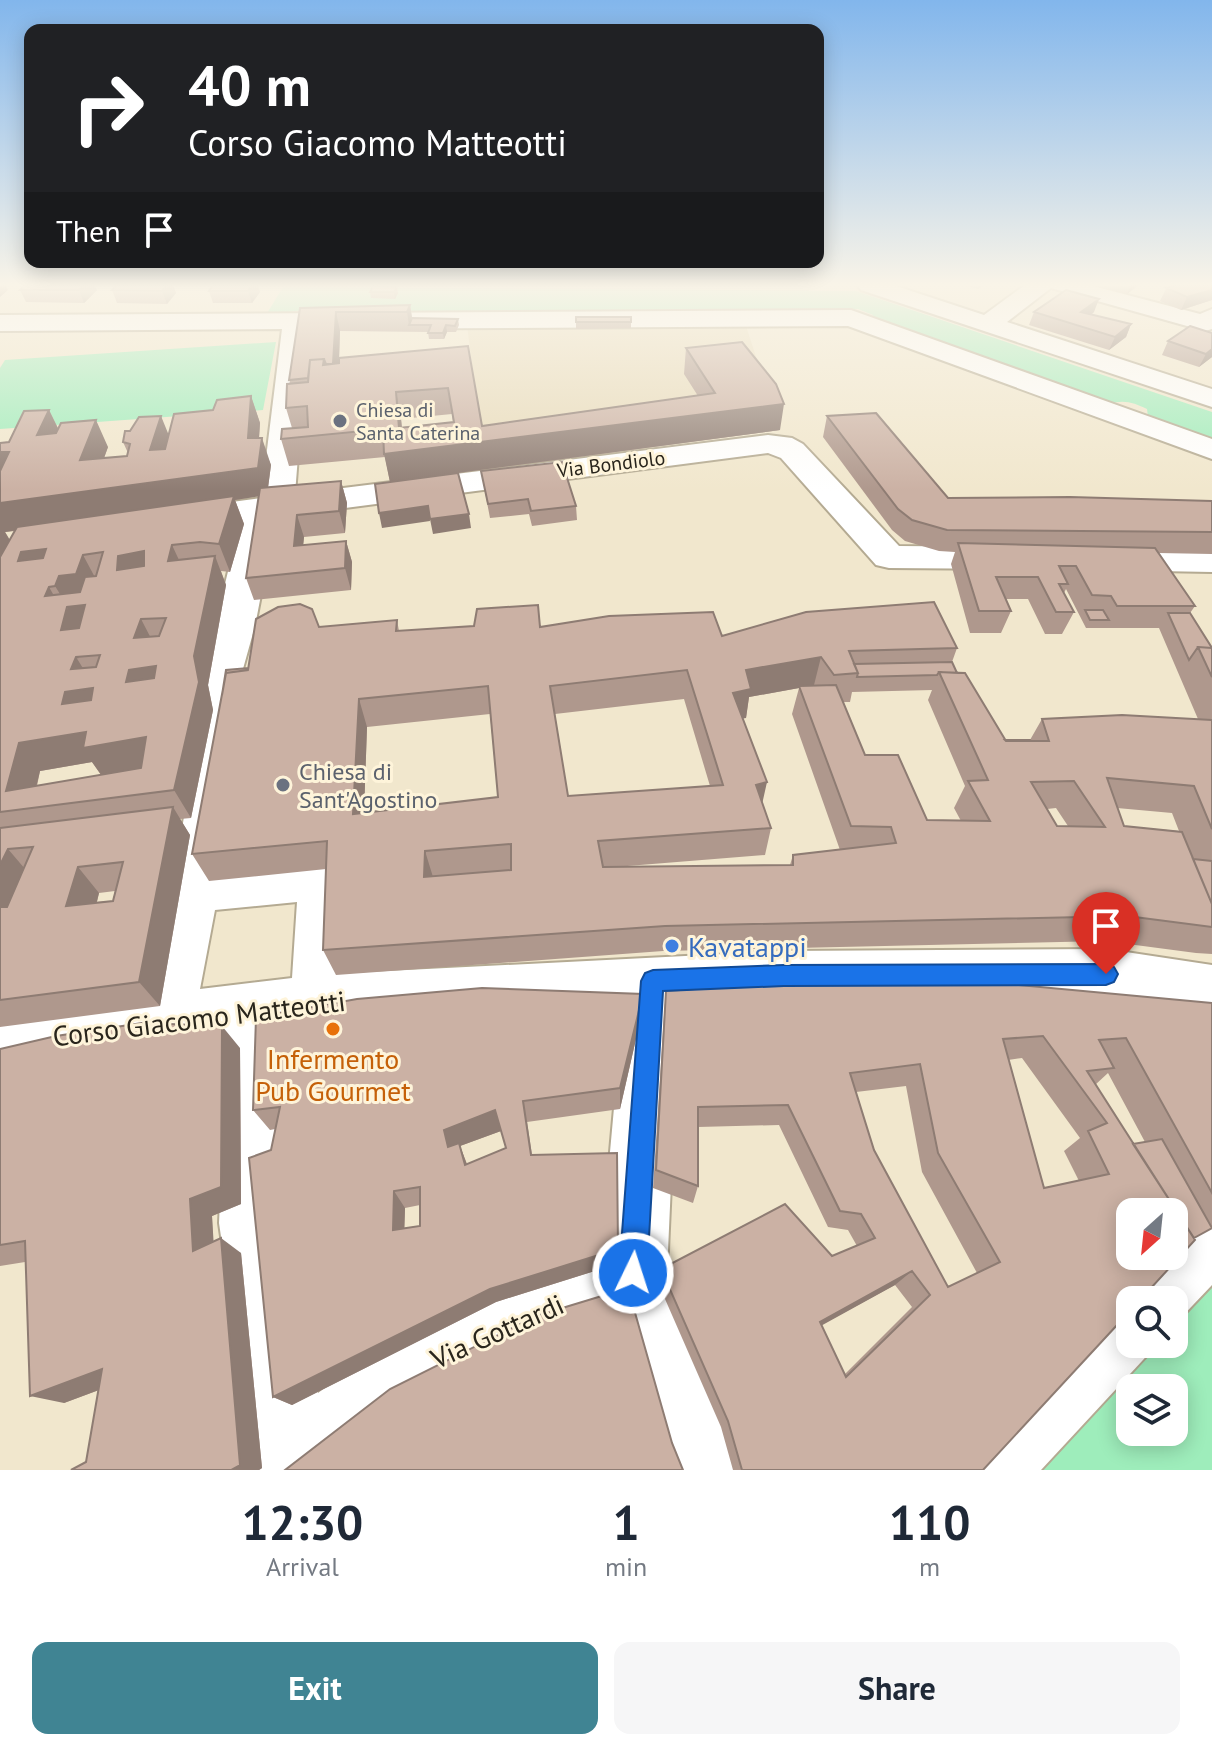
<!DOCTYPE html>
<html lang="en">
<head>
<meta charset="utf-8">
<style>
  :root { --surface:#fff; --page:#f6f6f7; --text:#1f2937; --muted:#747a83; --accent:#408493 }
  body { margin:0; font-family:"PT Sans",sans-serif; background:var(--page); color:var(--text); height:100vh; display:flex; flex-direction:column; font-size:30px; white-space:nowrap }
  * { box-sizing:border-box; margin:0 }
  p { font-size:26px; color:var(--muted) }
  .icon { flex:none; width:44px; height:44px; fill:none; stroke:currentColor; stroke-width:2; stroke-linecap:round; stroke-linejoin:round }
  .map { position:relative; height:1470px; overflow:hidden }
  .details { display:flex; flex-direction:column; background:var(--surface); flex:1 }
  .details>* { flex:none }
  .hud { position:absolute; left:24px; top:24px; width:800px; height:244px; border-radius:16px; box-shadow:0 4px 20px #0003; background:#202124; color:#fff; overflow:hidden }
  .needle { width:52px; rotate:207deg }
  .controls { position:absolute; left:1116px; top:1198px; display:grid; gap:16px }
  .controls a { display:grid; place-items:center; width:72px; height:72px; border-radius:16px; background:var(--surface); box-shadow:0 4px 20px #0003; font-size:40px }
  .pin { position:absolute; display:grid; place-items:center; width:68px; height:68px; color:#fff; margin:-82px -34px; border-radius:50% 50% 50% 0; rotate:-45deg; box-shadow:0 0 8px #0007 }
  .pin .icon { rotate:45deg }
  .me { position:absolute; width:88px; margin:-44px; rotate:4deg; stroke-linejoin:round; filter:drop-shadow(0 0 6px #0008) }
  .turn { display:flex; align-items:center; gap:28px; height:168px; padding:0 32px; font-size:36px }
  .turn .icon { width:104px; height:104px; stroke-width:2.5 }
  .turn b { display:block; font-size:56px; line-height:68px }
  .then { display:flex; align-items:center; height:76px; padding:0 32px; background:#0003; gap:16px; font-size:30px }
  .eta { display:flex; justify-content:space-evenly; align-items:center; height:136px; text-align:center }
  .eta b { font-size:48px; font-weight:800; line-height:56px }
  .primary-button { display:flex; gap:16px; margin-top:auto; padding:16px 32px }
  .primary-button a { flex:1; height:92px; border-radius:16px; background:var(--accent); color:#fff; font-size:32px; font-weight:800; line-height:92px; text-align:center }
  .primary-button a+a { background:var(--page); color:var(--text) }
  .map>svg:first-child { display:block }
  .built { fill:#e8dbbb }
  .green { fill:#9eedbb; fill-rule:evenodd }
  .lines { fill:none; stroke-linecap:round; stroke-linejoin:round }
  .minor-casing { stroke:#b4aa92; stroke-width:4 }
  .minor { fill:#fff; fill-rule:evenodd }
  .wall { fill:#af988d; fill-rule:evenodd }
  .shaded-wall { fill:#8e7c73 }
  .building { fill:#cbb1a4; stroke:#8e7c73; stroke-width:2; fill-rule:evenodd }
  .route { fill:#1a73e8; stroke:#114b97; stroke-width:2 }
  .worship-dot { fill:#6b7280; stroke:#fef4da; stroke-width:3 }
  .shop-dot { fill:#3f7fe0; stroke:#fef4da; stroke-width:3 }
  .food-dot { fill:#e8710a; stroke:#fef4da; stroke-width:3 }
  .labels { text-anchor:middle; dominant-baseline:central; stroke-width:6; stroke-linejoin:round; paint-order:stroke }
  .far-worship-label { font-size:20px; fill:#5b616d; stroke:#fef4da; text-anchor:start }
  .far-street-label { font-size:20px; fill:#29251c; stroke:#fef4da }
  .worship-label { font-size:24px; fill:#5b616d; stroke:#fef4da; text-anchor:start }
  .near-shop-label { font-size:28px; fill:#366cbe; stroke:#fef4da; text-anchor:start }
  .near-street-label { font-size:28px; fill:#29251c; stroke:#fef4da }
  .near-food-label { font-size:28px; fill:#c56008; stroke:#fef4da }
</style>
</head>
<body>
<div class="map">
<svg width="1212" height="1470" viewBox="0 0 1212 1470">
  <rect width="100%" height="100%" fill="#f1e7cd"/>
  <path class="built" d="M745,323L780,430L485,470L467,325Z"/>
  <path class="green" d="M283,287L856,291L1212,412V441L1148,417L1147,409C1135,403 1123,399 1110,404L871,319L873,315L858,309L314,315L304,310L266,315Z
    M276,342L263,410L0,429V368L5,360Z
    M1212,1260V1470H1025L1137,1344H1174V1303ZM1130,1388H1174V1432H1130Z"/>
  <g class="lines">
    <g class="minor-casing">
      <path id="minor" d="M857,285H893L984,315L1025,285H1089L1200,314L1212,309V329L1205,331L1051,288L1007,322L1212,389V407L861,290Z
        M851,310L1212,439V459L848,326L308,329L295,494L768,435L792,438L803,444L899,546L1014,547L1027,550L1032,558L1027,566L1014,569L889,568L876,565L781,458L768,453L276,517L255,626L241,676L243,720L223,865L324,856L342,863L349,878L348,973L784,951L1106,949L1212,965V1017L1106,999L784,1001L679,1006L667,1273L746,1470H668L614,1315L501,1360L426,1403L341,1470H258L254,1460L219,1223L227,1053L233,1039L0,1070V1014L143,996L183,823L199,720V676L215,626L240,521L179,529L167,526L162,519L167,512L179,509L261,498L282,329L0,331V315ZM297,902L292,978L200,989L215,910ZM623,1009L601,1251L453,1308L374,1351L318,1393L285,1223V1053L277,1033L319,1028Z
        M1102,548L1212,550V572L1102,570L1089,567L1084,559L1089,551Z
        M1212,1203V1285L1174,1325V1300H1130V1344H1156L1155,1347L1041,1470H949L961,1443L1105,1297L1120,1291L1126,1275L1146,1256H1174V1227L1188,1212Z"/>
    </g>
    <use href="#minor" class="minor"/>
  </g>
  <path class="wall" d="M117,285H173L176,293L167,304L117,303L112,290Z
    M213,285H258L260,292L252,303H213L209,291Z
    M964,285H985L978,289Z
    M1093,285H1139L1127,294Z
    M1168,285H1212V300L1181,310L1160,301Z
    M373,286L398,293L395,299L371,298L370,292Z
    M20,290H97L84,303L26,302Z
    M410,305L412,318L458,319L459,325L456,332H447L444,339H429L428,332L340,331L339,363L468,346L482,426L698,396L684,374L686,348L780,430L390,482L385,457L289,466L281,439L292,428L286,408L300,308ZM452,414L453,422L402,427L401,419Z
    M1034,312H1094L1091,315L1131,324L1126,337L1109,350L1029,325Z
    M576,317H631V328L576,329Z
    M1212,333V357L1199,367L1162,355L1168,341Z
    M251,396L260,423L259,438L271,465L268,488L341,481L347,503L345,533L304,537L303,545L346,541L352,562L351,590L254,600L246,578L259,496L235,500L244,524L230,572L221,571L226,585L208,685L213,710L191,818L180,819L190,835L160,1006L0,1027V443L9,442L49,410L58,428L108,447L104,458L127,456L128,453L123,442L169,435L213,410ZM15,531L10,540L5,532ZM92,762L101,775L37,786L40,771ZM115,891L113,901L97,902L99,893Z
    M827,416L948,498L1212,501V554L1158,553L1195,606L1190,613L1212,648V954L1196,953L1105,941L663,951L336,975L323,950L326,869L209,881L192,854L248,668L319,627L397,620L399,631L540,627L957,648L952,662L957,673L1005,740H1030L1042,719H1198L1159,628H1086L1066,589L1064,593L1074,612L1062,634H1045L1028,599H1006L1011,611L1001,633H970L951,564L955,552L939,551L905,541L892,530L823,437ZM799,688L792,714L840,850L793,855L790,865L615,867L765,855L771,828L762,802L743,718H746L749,697ZM932,690L928,700L965,786L954,808L961,821L927,820L865,755L843,702H850L852,692ZM684,699L710,786L568,796L555,714ZM490,714L498,797L364,813L367,727ZM1056,808L1068,826H1057L1047,809ZM1117,808L1172,813L1179,831L1124,826Z
    M481,471L576,506L577,520L532,526L529,514L490,518Z
    M666,991L1212,1003V1228L1194,1238L983,1470H733L721,1427L658,1283L661,1269L832,1256L857,1246L848,1230L828,1227L779,1125L698,1127V1186L693,1203L653,1188L664,1015ZM1022,1058L1080,1138L1064,1151L1079,1181L1044,1188L1008,1060ZM1108,1073L1145,1142L1133,1144L1095,1085ZM906,1086L922,1172L977,1273L948,1287L874,1150L856,1092ZM895,1285L912,1307L845,1374L821,1325Z
    M643,994L641,1017L620,1109L527,1122L532,1155L617,1264L496,1302L292,1405L273,1397L271,1150L275,1129L270,1130L253,1110ZM501,1131L506,1149L467,1164L460,1146ZM420,1205V1226L404,1228L405,1208Z
    M240,1048L241,1204L212,1216L213,1241L241,1253L262,1468L259,1470H71L86,1462L99,1390L64,1403L25,1262L0,1266V1049Z"/>
  <path class="shaded-wall" d="M0,285H6L8,290L0,297Z
    M84,285H94L97,290L84,303L79,290Z
    M167,285H173L176,293L167,304L162,291Z
    M252,285H258L260,292L252,303L248,291Z
    M1131,285H1139L1127,294Z
    M397,287L398,293L395,299L394,292Z
    M1212,290V300L1181,310L1187,297Z
    M1099,299L1094,312L1076,325L1081,312Z
    M410,305L413,324L409,325L407,312Z
    M336,312L340,331L338,383L323,365L324,359L333,364Z
    M1131,324L1126,337L1109,350L1115,337Z
    M446,325L447,332L444,339L443,333Z
    M1212,349V357L1199,367L1206,354Z
    M396,392L401,419L404,452L784,404L780,430L390,482L384,454L399,428Z
    M251,396L260,423L257,466L248,438Z
    M49,410L62,437L37,435Z
    M161,416L172,443L162,477L150,450Z
    M96,420L108,447L93,488L80,460Z
    M262,438L271,465L267,495L235,500L244,524L230,572L219,544L232,500L5,532L17,553L0,598V503Z
    M0,452H9L0,481Z
    M341,481L347,503L345,533L339,511Z
    M428,506L430,521L382,528L379,513Z
    M469,514L471,528L433,534L430,519Z
    M297,515L304,537L301,568L294,546Z
    M346,541L352,562L351,590L345,568Z
    M172,545L185,573L168,561Z
    M46,549L83,555L98,583L85,605L84,636L78,659L61,630L45,596L49,587L65,615L68,607L55,586L18,561L21,552Z
    M144,551L157,579L117,570L118,556Z
    M215,556L226,585L208,685L213,710L191,818L174,790L194,656Z
    M141,619L156,648L134,638Z
    M76,657L94,686L111,716L62,704L71,669Z
    M821,657L814,685L799,686V688L749,697L746,718L729,721L733,693L746,670Z
    M156,666L171,694L126,682L129,670Z
    M359,699L367,727L363,841L353,814Z
    M86,732L146,737L162,765L102,776L92,762L40,771L31,808L6,791L19,743Z
    M767,782L761,809L756,785Z
    M173,807L190,835L160,1006L139,982Z
    M8,849L31,876L0,928V865Z
    M425,851L433,877H424Z
    M78,867L99,893L89,932L66,906Z
    M643,994L641,1017L620,1109V1088Z
    M222,1026L240,1048L241,1204L212,1216L215,1265L193,1251L190,1199Z
    M495,1110L501,1131L460,1146L466,1162L472,1183L448,1147L444,1130Z
    M394,1191L405,1208L404,1245L393,1230Z
    M221,1238L241,1253L262,1468L259,1470H231Z
    M618,1249L617,1264L496,1302L292,1405L273,1397L490,1289Z
    M912,1271L895,1285L808,1333L820,1322Z
    M102,1369L131,1378L64,1403L30,1396Z"/>
  <path class="building" d="M25,285H84L79,290H20Z
    M117,285H167L162,291L112,290Z
    M213,285H252L248,291H209Z
    M1176,285H1212V290L1187,297L1166,288Z
    M373,286L397,287L394,292H370Z
    M1066,290L1099,299L1081,312L1131,324L1115,337L1034,312Z
    M410,305L407,312H336L333,364H326L324,359L310,360L308,378L289,380L300,308Z
    M576,317H631V322H576Z
    M412,318L458,319L455,326L446,325L443,333H428L431,325H409Z
    M1190,326L1212,333V349L1206,354L1168,341Z
    M742,342L776,384L784,404L384,454L383,429L281,439L282,429L308,427L307,406L286,408L287,384L308,382L310,360L324,359L323,365L339,363V358L468,346L482,426L715,393L686,348ZM448,388L454,422L399,428L396,392Z
    M251,396L248,438H262L258,468L0,503V471L9,452H0V443L9,442L24,411L49,410L37,435L56,433L61,423L96,420L80,460L127,456L130,444L123,442L125,431H130L139,417L161,416L150,450L165,449L174,414L213,410L217,400Z
    M876,413L948,498L1070,497L1212,501V532L947,530L912,520L898,509L827,416Z
    M562,462L576,506L531,511L528,499L488,504L481,471Z
    M458,473L469,514L430,519L428,506L379,513L375,484Z
    M341,481L339,511L297,515L294,546L346,541L345,568L246,578L260,488Z
    M234,496L219,544L200,542L172,545L168,561L215,556L194,656L199,682L174,790L0,812V557L17,527ZM46,549L43,558L18,561L21,552ZM144,551V566L117,570L118,556ZM103,552L96,576L85,577L80,592L45,596L49,587L55,586L59,576L76,574L83,555ZM85,605L79,628L61,630L67,607ZM166,618L159,636L134,638L141,619ZM100,655L96,667L71,669L76,657ZM156,666L154,678L126,682L129,670ZM93,688L91,700L62,704L65,692ZM86,732L83,748L146,737L141,768L6,791L19,743Z
    M958,543L1155,548L1195,606H1117L1111,596L1092,595L1076,566H1059L1068,584H1059L1074,612H1056L1038,577H996L1011,611H979Z
    M934,602L957,648L849,651L858,673L834,675L821,657L746,670L751,689L733,693L767,782L756,785L771,828L598,841L603,867L793,865V855L896,843L891,827L851,826L799,686L836,685L865,755H898L927,820L990,821L968,781L988,780L939,672L965,673L1006,741H1049L1042,719L1122,715L1212,720V829L1194,786L1107,778L1124,826L1182,832L1212,904V927L1127,916L665,926L323,950L327,841L192,854L226,673L248,670L256,619L278,607L300,604L312,609L319,627L397,620L396,631L474,626L477,609L538,605L540,627L609,616L713,612L722,636L806,612ZM687,670L723,785L568,796L550,686ZM488,686L498,797L353,814L359,699ZM1074,781L1105,827L1057,826L1031,782ZM511,844V870L424,877L425,851Z
    M1085,610H1103L1109,620H1090Z
    M1168,613H1190L1212,648L1198,647L1189,660Z
    M1198,647L1212,648V677Z
    M952,662L957,673L939,672L937,675L857,677L858,673L854,664Z
    M248,668V670L226,673L222,695L226,670Z
    M1005,740H1030L1031,741H1006Z
    M173,807L139,982L0,1000V907H7L33,847L8,849L0,865V828ZM123,862L113,901L66,906L78,867Z
    M1193,859L1212,861V904Z
    M827,980L1007,984L1212,1003V1193L1126,1038L1099,1040L1114,1068L1087,1071L1195,1240L1140,1300H1130V1311L983,1470H742L728,1421L661,1269L785,1204L832,1256L875,1238L861,1214L840,1211L788,1105L698,1107V1186L656,1170L666,991ZM1043,1036L1107,1123L1088,1131L1109,1174L1044,1188L1003,1039ZM920,1064L938,1153L1000,1262L948,1287L874,1150L850,1073ZM1130,1212H1174V1256H1130ZM912,1271L930,1295L846,1377L820,1322Z
    M482,988L643,994L620,1088L523,1101L531,1155L617,1153L618,1249L490,1289L273,1397L249,1158L271,1150L280,1107L253,1110L256,1017L357,999ZM495,1110L506,1148L465,1165L459,1143L448,1147L444,1130ZM420,1187V1226L393,1230L394,1191Z
    M142,1023L222,1026L221,1187L190,1199L193,1251L221,1238L240,1465L231,1470H71L86,1462L102,1369L30,1396L25,1241L0,1245V1049L56,1036Z
    M1162,1139L1212,1228L1194,1238L1133,1144Z
    M628,1288L672,1443L683,1470H285L390,1389L536,1316Z"/>
  <linearGradient id="sky" x2="0" y2="1"><stop stop-color="#82b6ec"/><stop offset="0.58" stop-color="#f9f4e8"/><stop offset="1" stop-color="#f9f4e8" stop-opacity="0"/></linearGradient>
  <rect width="1212" height="491" fill="url(#sky)"/>
  <path class="route" d="M1106,964L1114,967L1118,974L1114,982L1106,985L784,986L663,991L647,1273L643,1283L633,1288L623,1283L619,1273L641,981L645,973L653,970L784,965Z"/>
  <g class="worship-dot">
    <circle cx="340" cy="421" r="8"/>
    <circle cx="283" cy="785" r="8"/>
  </g>
  <circle class="shop-dot" cx="672" cy="946" r="8"/>
  <circle class="food-dot" cx="333" cy="1029" r="8"/>
  <g class="labels">
    <g class="far-worship-label">
      <text x="356" y="410">Chiesa di<tspan x="356" dy="23">Santa Caterina</tspan></text>
    </g>
    <g class="far-street-label">
      <text transform="translate(611 464) rotate(-7)">Via Bondiolo</text>
    </g>
    <g class="worship-label">
      <text x="299" y="771">Chiesa di<tspan x="299" dy="28">Sant'Agostino</tspan></text>
    </g>
    <g class="near-shop-label">
      <text x="688" y="946">Kavatappi</text>
    </g>
    <g class="near-street-label">
      <text transform="translate(199 1018) rotate(-7)">Corso Giacomo Matteotti</text>
      <text transform="translate(497 1331) rotate(-24)">Via Gottardi</text>
    </g>
    <g class="near-food-label">
      <text x="333" y="1058">Infermento<tspan x="333" dy="32">Pub Gourmet</tspan></text>
    </g>
  </g>
</svg>
<div class="controls">
<a><svg class="needle" viewBox="-14 -14 28 28"><path d="M0-13l5 13h-10z" fill="#e53935"/><path d="M0 13l5-13h-10z" fill="#747a83"/></svg></a>
<a><svg class="icon" aria-label="search" viewBox="0 0 24 24"><circle cx="10" cy="10" r="6"/><path d="M15 15l6 6"/></svg></a>
<a><svg class="icon" aria-label="layers" viewBox="0 0 24 24"><path d="M12 4l9 5-9 5-9-5zM3 14l9 5 9-5"/></svg></a>
</div>
<div class="pin" style="left:1106px;top:974px;background:#d93025"><svg class="icon" aria-label="arrive" viewBox="0 0 24 24"><path d="M6 21V4h12l-3 4 3 4H6"/></svg></div>
<svg class="me" style="left:633px;top:1273px" viewBox="-20 -20 40 40"><circle r="17" fill="#1a73e8" stroke="#fff" stroke-width="3"/><path d="M0-11L8 9 0 5-8 9z" fill="#fff"/></svg>
<div class="hud">
<div class="turn"><svg class="icon" aria-label="right" viewBox="0 0 24 24"><path d="M7 20v-9h11M14 6l5 5-5 5"/></svg><div><b>40 m</b>Corso Giacomo Matteotti</div></div>
<div class="then">Then<svg class="icon" aria-label="arrive" viewBox="0 0 24 24"><path d="M6 21V4h12l-3 4 3 4H6"/></svg></div>
</div>
</div>
<section class="details">
<div class="eta">
<div><b>12:30</b><p>Arrival</p></div>
<div><b>1</b><p>min</p></div>
<div><b>110</b><p>m</p></div>
</div>
<div class="primary-button"><a>Exit</a><a>Share</a></div>
</section>
</body>
</html>
